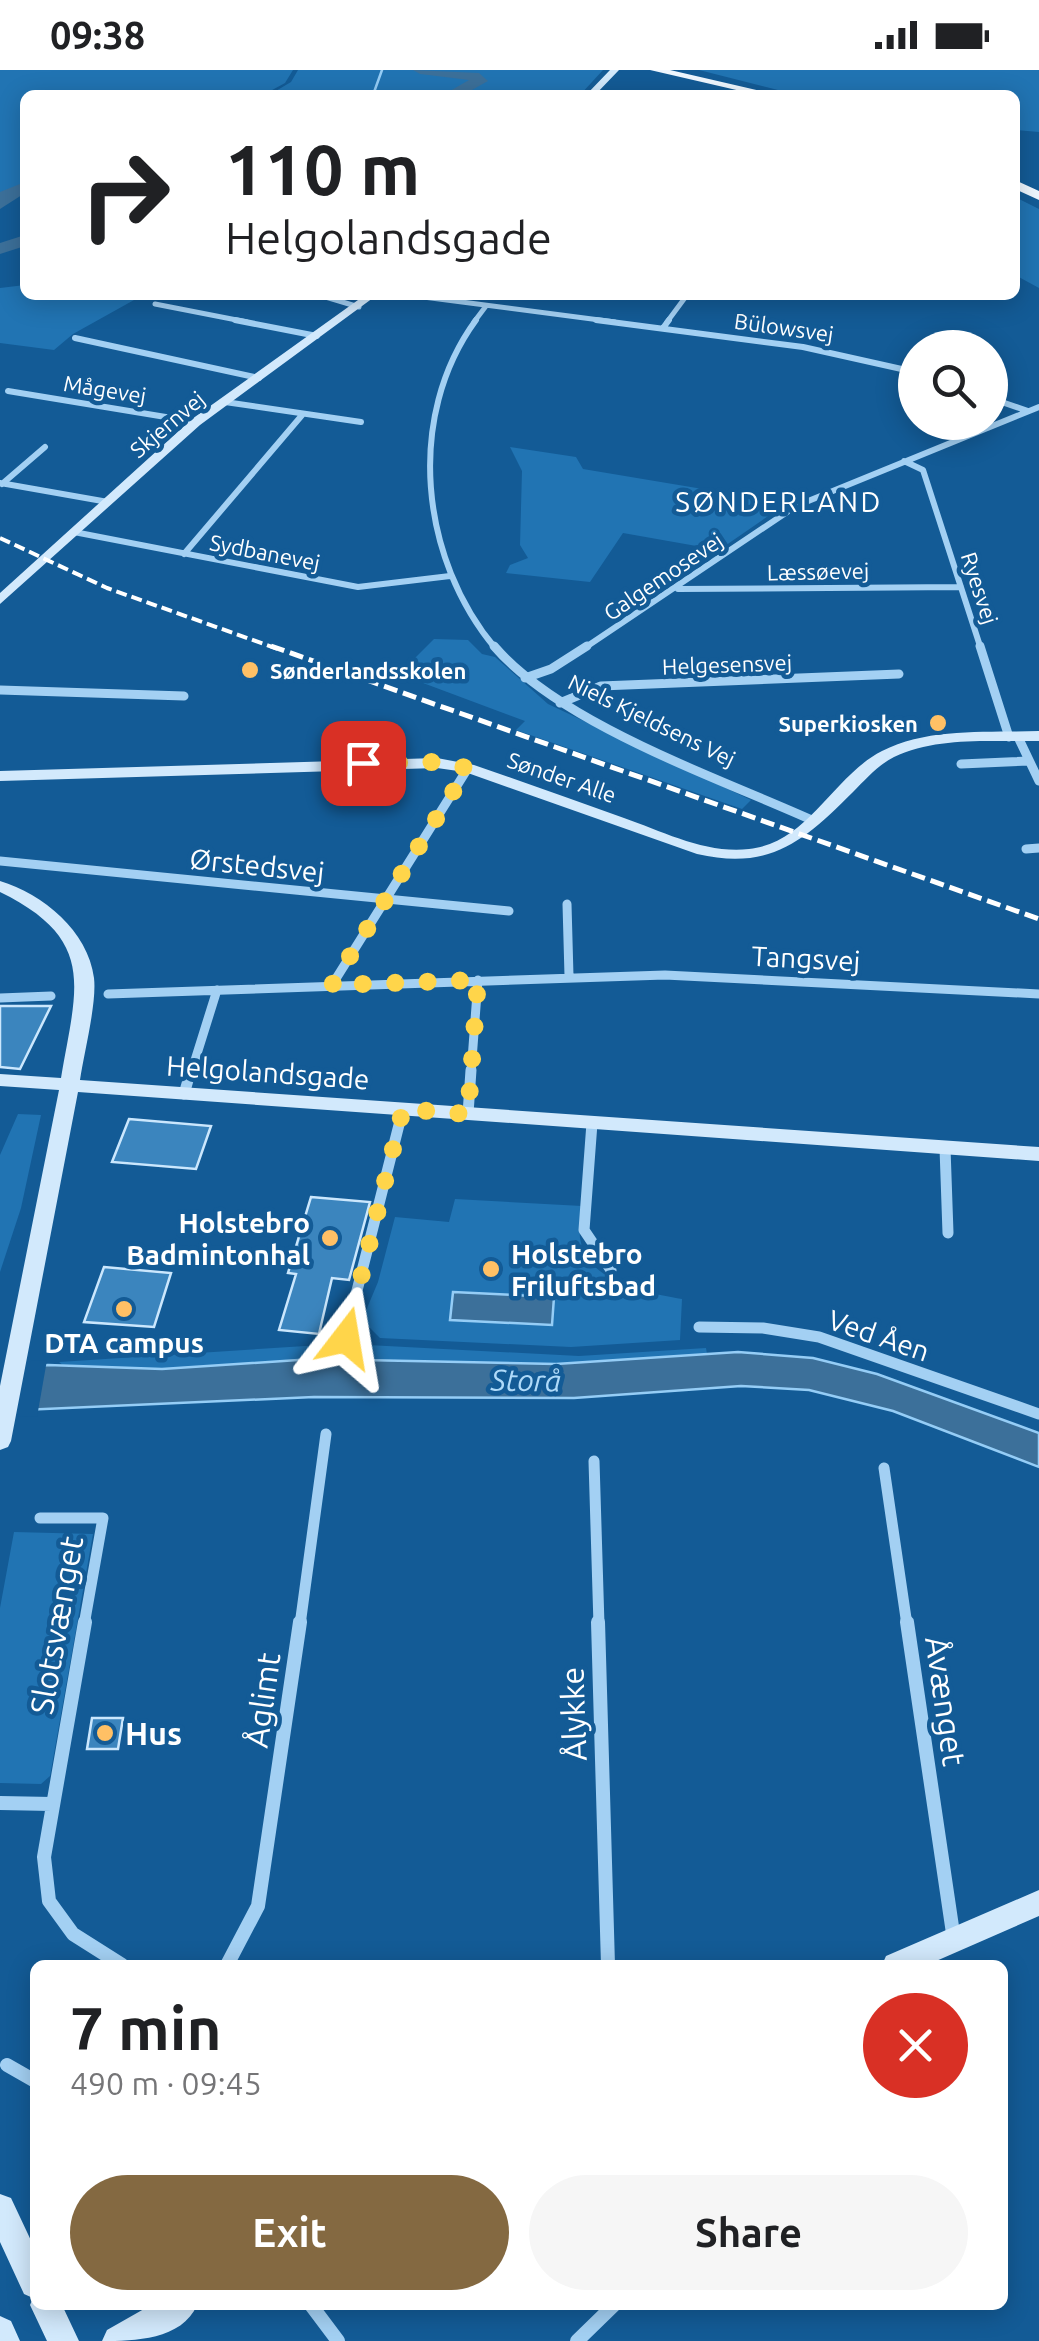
<!DOCTYPE html>
<html lang="en">
<head>
<meta charset="utf-8">
<style>
  :root { --surface:#fff; --page:#f6f6f6; --text:#202124; --muted:#757577; --accent:#846941 }
  body { margin:0; font-family:Ubuntu,sans-serif; background:var(--page); color:var(--text); height:100vh; display:flex; flex-direction:column; font-size:38px; white-space:nowrap }
  * { box-sizing:border-box; margin:0 }
  p { font-size:32px; color:var(--muted) }
  .icon { flex:none; width:55px; height:55px; fill:none; stroke:currentColor; stroke-width:2; stroke-linecap:round; stroke-linejoin:round }
  .map { position:relative; flex:1; overflow:hidden }
  .side { position:absolute; left:30px; top:1890px; width:978px; height:350px; display:flex; flex-direction:column; background:var(--surface); border-radius:15px; box-shadow:0 5px 25px #0003 }
  .side>* { flex:none }
  .hud { position:absolute; left:20px; top:20px; width:1000px; height:210px; border-radius:15px; box-shadow:0 5px 25px #0003; background:#fff; color:var(--text); overflow:hidden }
  .buttons { position:absolute; left:898px; top:260px; display:grid; gap:20px }
  .buttons a { display:grid; place-items:center; width:110px; height:110px; border-radius:50%; background:var(--surface); box-shadow:0 5px 25px #0003; font-size:50px }
  .pin { position:absolute; display:grid; place-items:center; width:85px; height:85px; color:#fff; margin:-42px; border-radius:20px; box-shadow:0 5px 15px #0006 }
  .me { position:absolute; width:110px; margin:-55px; rotate:14deg; stroke-linejoin:round; filter:drop-shadow(0 0 8px #0008) }
  .turn { display:flex; align-items:center; gap:35px; height:210px; padding:0 40px; font-size:45px }
  .turn .icon { width:130px; height:130px; stroke-width:2.5 }
  .turn b { display:block; font-size:70px; line-height:85px }
  .round { display:grid; place-items:center; flex:none; width:105px; height:105px; border-radius:52px; background:var(--page) }
  .head { display:flex; align-items:center; justify-content:space-between; height:170px; padding:0 40px }
  h1 { font-size:60px; font-weight:600; line-height:75px }
  .primary-button { display:flex; gap:20px; margin-top:auto; padding:20px 40px }
  .primary-button a { flex:1; height:115px; border-radius:60px; background:var(--accent); color:#fff; font-size:40px; font-weight:600; line-height:115px; text-align:center }
  .primary-button a+a { background:var(--page); color:var(--text) }
  .status { display:flex; justify-content:space-between; align-items:center; height:70px; padding:0 50px; background:var(--surface); direction:ltr }
  .status svg { height:28px; fill:currentColor }
  .map>svg:first-child { display:block }
  .green { fill:#2174b3 }
  .water { fill:#3c709a; stroke:#95cdf6; stroke-width:2.5 }
  .pier { fill:#135b96 }
  .lines { fill:none; stroke-linecap:round; stroke-linejoin:round }
  .stream { stroke:#95cdf6; stroke-width:2.5 }
  .river { fill:#3c709a; fill-rule:evenodd }
  .building { fill:#3b85be; stroke:#cbe7fd; stroke-width:2.5 }
  .street-far4 { stroke:#a3d0f3; stroke-width:5 }
  .street-far3 { stroke:#a3d0f3; stroke-width:6 }
  .street-far2 { stroke:#a3d0f3; stroke-width:9 }
  .street-far1 { stroke:#a3d0f3; stroke-width:11 }
  .street { stroke:#a3d0f3; stroke-width:14 }
  .secondary { fill:#d2e9fc; fill-rule:evenodd }
  .primary { fill:#eff7ff; fill-rule:evenodd }
  .rail-far1 { stroke:#fff; stroke-width:4; stroke-dasharray:11 5; stroke-linecap:butt }
  .rail { stroke:#fff; stroke-width:5; stroke-dasharray:14 6; stroke-linecap:butt }
  .route { stroke:#ffd54a; stroke-width:18; stroke-dasharray:0 32.4 }
  .poi-dot { fill:#ffc065; stroke:#135b96; stroke-width:4 }
  .labels { text-anchor:middle; dominant-baseline:central; stroke-width:9; stroke-linejoin:round; paint-order:stroke }
  .far-street-label { font-size:22px; fill:#fff; stroke:#135b96 }
  .far-poi-label { font-size:22px; font-weight:bold; fill:#fff; stroke:#135b96; text-anchor:start }
  .far-quarter-label { font-size:28px; letter-spacing:2.5px; fill:#fff; stroke:#135b96 }
  .street-label { font-size:28px; fill:#fff; stroke:#135b96 }
  .poi-label { font-size:28px; font-weight:bold; fill:#fff; stroke:#135b96; text-anchor:end }
  .water-label { font-size:30px; font-style:italic; fill:#afdaf9; stroke:#135b96 }
  .near-street-label { font-size:32px; fill:#fff; stroke:#135b96 }
  .near-poi-label { font-size:32px; font-weight:bold; fill:#fff; stroke:#135b96; text-anchor:start }
</style>
</head>
<body>
<div class="status"><b>09:38</b><svg viewBox="0 0 49 12"><path d="M0 12V9h3v3zM5 12V6h3v6zM10 12V3h3v9zM15 12V0h3v12zM26 1h20v11H26zM47 4h2v5h-2z"/></svg></div>
<div class="map">
<svg width="1039" height="2271" viewBox="0 0 1039 2271">
  <rect width="100%" height="100%" fill="#135b96"/>
  <path class="green" d="M0,0H293L285,13L263,25H25V115L0,129Z
    M298,0H603L580,25H269L291,12Z
    M699,0H1039V62L1015,60V25H798Z
    M1015,127L1039,139V218L1015,205Z
    M25,215V225H143L73,264L54,280L0,273V218Z
    M510,377L576,387L583,399L787,433L719,480L623,463L590,512L506,503L510,495L528,488L520,475L522,401Z
    M434,569L468,570L482,584L495,587L548,634L751,730L742,739L516,660L525,651L399,604Z
    M18,1044L41,1045L21,1138L0,1202V1085Z
    M455,1129L582,1136C582,1146 579,1158 580,1168C587,1213 647,1223 682,1229L680,1270L571,1277L380,1268L362,1250L378,1212L395,1147L449,1152Z
    M337,1274L335,1289L162,1299L64,1296L59,1292Z
    M349,1274L579,1286L706,1278L707,1284L556,1294L347,1290Z
    M14,1462L93,1464L50,1706L41,1714L0,1713V1538Z"/>
  <path class="water" d="M453,1222L554,1227L552,1255L450,1250Z
    M738,1282L813,1288L877,1304L1039,1363V1397L893,1341L809,1320L741,1316L574,1328L314,1327L0,1341V1298L48,1295L162,1299L313,1289L556,1294Z"/>
  <path class="pier" d="M47,1290L37,1347L0,1346V1293Z"/>
  <g class="lines">
    <path class="stream" d="M373,25L382,0"/>
    <path class="river" d="M413,0L479,3L488,11L463,25H443L469,10L420,4Z
      M25,112V123L0,139V122Z
      M25,165V176L0,184V173Z"/>
  </g>
  <path class="building" d="M0,936H51L20,999L0,997Z
    M129,1049L211,1056L196,1099L112,1092Z
    M311,1127L370,1132L349,1210L332,1208L319,1264L279,1260L296,1204L288,1203Z
    M104,1197L171,1203L154,1257L84,1252Z
    M92,1648H123L118,1679H87Z"/>
  <g class="lines">
    <path class="street-far4" d="M593,22L612,25
      M319,225L359,237
      M408,225L615,252
      M155,234L247,252
      M474,252L486,236
      M667,252L687,225"/>
    <path class="street-far3" d="M235,250L317,266
      M476,250C405,347 420,489 496,579
      M596,250L803,277L915,302
      M663,258L669,250
      M75,268L259,308
      M8,321L196,352
      M990,328L1028,341
      M225,332L361,352
      M904,391L923,400L981,579
      M0,413L108,432
      M2,414L45,377
      M74,462L358,517L450,506
      M184,484L303,344
      M678,519L961,517
      M583,579L796,436L1039,337"/>
    <path class="street-far2" d="M494,576C562,655 719,708 814,751
      M980,576L1009,667
      M525,608L551,599L587,576
      M0,620L184,626
      M560,633L601,616L899,604
      M1018,667L1039,711
      M961,694L1029,691
      M1026,779L1039,778
      M0,791L509,841
      M567,834L569,906
      M332,915L468,698
      M108,924L665,905L1039,924
      M0,928L51,926
      M191,1003L217,920
      M471,1003L478,910"/>
    <path class="street-far1" d="M184,1024L191,1000
      M468,1044L471,1000
      M592,1053L584,1160L611,1200
      M945,1078L948,1163
      M699,1257L763,1258L819,1267L1039,1344
      M345,1268L403,1039
      M594,1391L599,1555
      M884,1398L907,1555
      M40,1448H103L84,1555
      M300,1555L326,1364"/>
    <path class="street" d="M85,1552L44,1787L49,1831L73,1864L122,1895
      M598,1552L608,1895
      M907,1552L954,1870
      M0,1733L52,1734
      M227,1895L258,1836L300,1552
      M7,1995L35,2011
      M311,2235L338,2271
      M577,2271L614,2235"/>
    <path class="secondary" d="M610,0H619L595,25H586Z
      M365,225H377L200,355L0,534V523L192,349Z
      M1039,661V671C992,672 938,666 894,687C878,695 865,710 853,722C804,771 770,801 697,784L465,702L437,698L0,711V701L437,688L474,695C524,712 574,730 624,748C664,762 706,784 749,779C808,773 833,706 882,681C929,657 987,663 1039,661Z
      M0,811C43,824 88,861 94,908C97,933 84,983 80,1010L1039,1077V1091L78,1022L11,1371L8,1377L0,1380V1316L59,1020L0,1016V1004L61,1008C76,918 98,870 0,822Z
      M1039,1820V1846L927,1895H882L886,1886Z
      M0,2124L11,2128L35,2179V2235H62L79,2271H47L30,2235L33,2228L24,2224L0,2172Z
      M151,2235H197C182,2270 134,2271 102,2271L107,2260Z
      M0,2246L11,2251L20,2271H0Z"/>
    <path class="primary" d="M650,0H670L778,25H758Z
      M1015,110L1039,121V130L1015,119Z"/>
    <path class="rail-far1" d="M0,468L107,518L278,579"/>
    <path class="rail" d="M271,576L1039,849"/>
  </g>
  <g class="lines">
    <path class="route" d="M346,1268L403,1039L468,1044L478,910L332,915L468,698L436,692L363,693"/>
  </g>
  <g class="poi-dot">
    <circle cx="250" cy="600" r="10"/>
    <circle cx="938" cy="653" r="10"/>
    <circle cx="330" cy="1168" r="10"/>
    <circle cx="491" cy="1199" r="10"/>
    <circle cx="124" cy="1239" r="10"/>
    <circle cx="105" cy="1663" r="10"/>
  </g>
  <g class="labels">
    <g class="far-street-label">
      <text transform="translate(784 257) rotate(8)">Bülowsvej</text>
      <text transform="translate(105 319) rotate(9)">Mågevej</text>
      <text transform="translate(167 354) rotate(-40)">Skjernvej</text>
      <text transform="translate(265 482) rotate(11)">Sydbanevej</text>
      <text transform="translate(818 501) rotate(-1)">Læssøevej</text>
      <text transform="translate(663 506) rotate(-34)">Galgemosevej</text>
      <text transform="translate(980 518) rotate(72)">Ryesvej</text>
      <text transform="translate(727 594) rotate(-2)">Helgesensvej</text>
      <text transform="translate(652 650) rotate(26)">Niels Kjeldsens Vej</text>
      <text transform="translate(562 707) rotate(19)">Sønder Alle</text>
    </g>
    <g class="far-poi-label">
      <text x="270" y="600">Sønderlandsskolen</text>
      <text x="918" y="653" text-anchor="end">Superkiosken</text>
    </g>
    <g class="far-quarter-label">
      <text x="779" y="431">SØNDERLAND</text>
    </g>
    <g class="street-label">
      <text transform="translate(257 795) rotate(6)">Ørstedsvej</text>
      <text transform="translate(806 888) rotate(3)">Tangsvej</text>
      <text transform="translate(268 1002) rotate(4)">Helgolandsgade</text>
      <text transform="translate(879 1265) rotate(19)">Ved Åen</text>
    </g>
    <g class="poi-label">
      <text x="310" y="1152">Holstebro<tspan x="310" dy="32">Badmintonhal</tspan></text>
      <text x="511" y="1183" text-anchor="start">Holstebro<tspan x="511" dy="32">Friluftsbad</tspan></text>
      <text x="124" y="1272" text-anchor="middle">DTA campus</text>
    </g>
    <g class="water-label">
      <text transform="translate(526 1310) rotate(1)">Storå</text>
    </g>
    <g class="near-street-label">
      <text transform="translate(56 1555) rotate(-80)">Slotsvænget</text>
      <text transform="translate(262 1630) rotate(-82)">Åglimt</text>
      <text transform="translate(946 1631) rotate(82)">Åvænget</text>
      <text transform="translate(573 1644) rotate(-92)">Ålykke</text>
    </g>
    <g class="near-poi-label">
      <text x="125" y="1663">Hus</text>
    </g>
  </g>
</svg>
<div class="buttons">
<a><svg class="icon" aria-label="search" viewBox="0 0 24 24"><circle cx="10" cy="10" r="6"/><path d="M15 15l6 6"/></svg></a>
</div>
<div class="pin" style="left:363px;top:693px;background:#d93025"><svg class="icon" aria-label="arrive" viewBox="0 0 24 24"><path d="M6 21V4h12l-3 4 3 4H6"/></svg></div>
<svg class="me" style="left:346px;top:1268px" viewBox="-20 -20 40 40"><path d="M0-17L14 15 0 8-14 15z" fill="#ffd54a" stroke="#fff" stroke-width="4"/></svg>
<div class="hud">
<div class="turn"><svg class="icon" aria-label="right" viewBox="0 0 24 24"><path d="M7 20v-9h11M14 6l5 5-5 5"/></svg><div><b>110 m</b>Helgolandsgade</div></div>
</div>
<section class="side">
<div class="head"><div><h1>7 min</h1><p>490 m · 09:45</p></div><a class="round" style="background:#d93025;color:#fff"><svg class="icon" aria-label="close" viewBox="0 0 24 24"><path d="M6 6l12 12M18 6L6 18"/></svg></a></div>
<div class="primary-button"><a>Exit</a><a>Share</a></div>
</section>
</div>
</body>
</html>
